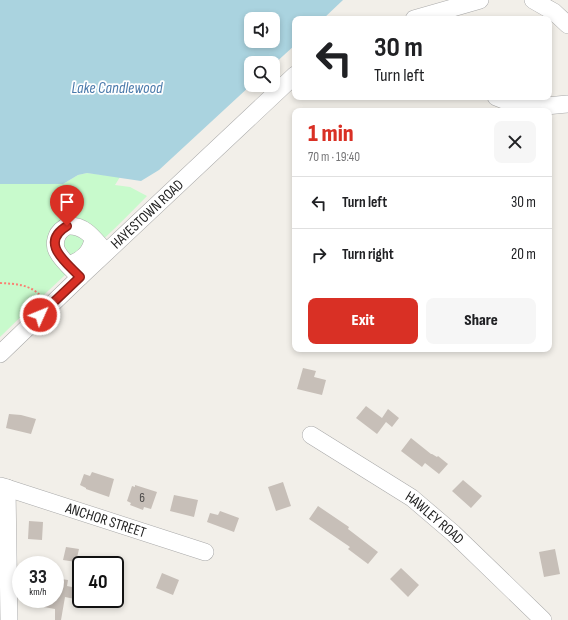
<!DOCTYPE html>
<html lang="en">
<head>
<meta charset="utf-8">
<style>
  :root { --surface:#fff; --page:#f6f6f6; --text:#202124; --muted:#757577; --line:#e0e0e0; --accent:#d93025 }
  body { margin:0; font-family:"Sofia Sans Condensed",sans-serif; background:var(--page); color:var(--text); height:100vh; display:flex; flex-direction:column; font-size:15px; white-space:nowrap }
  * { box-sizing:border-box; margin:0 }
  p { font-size:13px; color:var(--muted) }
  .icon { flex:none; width:22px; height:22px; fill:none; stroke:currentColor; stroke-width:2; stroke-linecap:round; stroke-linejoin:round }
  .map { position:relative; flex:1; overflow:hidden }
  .details { position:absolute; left:292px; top:108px; width:260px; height:244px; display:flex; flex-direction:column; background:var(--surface); border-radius:8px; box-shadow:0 2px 6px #0003 }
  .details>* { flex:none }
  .top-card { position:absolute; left:292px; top:16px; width:260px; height:84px; border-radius:8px; box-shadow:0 2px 6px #0003; background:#fff; color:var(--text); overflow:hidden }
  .fabs { position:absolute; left:244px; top:12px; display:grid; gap:8px }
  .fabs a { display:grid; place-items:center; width:36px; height:36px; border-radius:8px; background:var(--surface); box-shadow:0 2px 6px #0003; font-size:20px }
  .speed { position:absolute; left:12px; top:556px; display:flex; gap:8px; font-size:20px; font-weight:700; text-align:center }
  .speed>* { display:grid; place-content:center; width:52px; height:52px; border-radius:50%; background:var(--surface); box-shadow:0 2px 6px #0003; line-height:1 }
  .speed small { font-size:10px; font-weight:400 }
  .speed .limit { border:2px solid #111; border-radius:6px; background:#fff; color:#111 }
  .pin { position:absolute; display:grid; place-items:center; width:34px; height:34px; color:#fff; margin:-41px -17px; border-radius:50% 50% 50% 0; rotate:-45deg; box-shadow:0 0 4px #0007 }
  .pin .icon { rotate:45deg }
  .me { position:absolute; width:44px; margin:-22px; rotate:46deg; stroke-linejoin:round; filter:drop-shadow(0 0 3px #0008) }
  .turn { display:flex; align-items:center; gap:14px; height:84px; padding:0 16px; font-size:18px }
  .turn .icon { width:52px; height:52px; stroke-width:2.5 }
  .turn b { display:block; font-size:28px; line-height:34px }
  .round { display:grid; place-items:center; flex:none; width:42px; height:42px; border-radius:8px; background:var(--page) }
  .headline { display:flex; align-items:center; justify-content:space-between; height:68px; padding:0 16px }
  h1 { font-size:24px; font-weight:800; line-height:30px; color:var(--accent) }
  .action { display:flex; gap:8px; margin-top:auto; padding:8px 16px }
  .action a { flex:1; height:46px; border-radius:8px; background:var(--accent); color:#fff; font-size:16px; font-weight:800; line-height:46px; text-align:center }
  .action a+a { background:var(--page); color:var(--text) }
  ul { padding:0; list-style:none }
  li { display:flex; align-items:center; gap:12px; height:52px; padding:0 16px; border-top:1px solid var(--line) }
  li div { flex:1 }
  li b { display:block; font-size:15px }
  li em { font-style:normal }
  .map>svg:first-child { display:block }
  .park { fill:#c8facc }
  .water { fill:#aad3df; fill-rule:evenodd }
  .building { fill:#c7bfb8 }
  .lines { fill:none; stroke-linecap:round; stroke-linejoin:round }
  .minor-casing { stroke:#a9a9a9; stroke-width:18 }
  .path { stroke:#fa8072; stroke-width:2; stroke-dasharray:2 2; stroke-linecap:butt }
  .minor { stroke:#fff; stroke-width:17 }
  .route-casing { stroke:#8d1f18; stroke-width:10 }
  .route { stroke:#d93025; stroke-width:7 }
  .labels { text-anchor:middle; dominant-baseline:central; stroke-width:3.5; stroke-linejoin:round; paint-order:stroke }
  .number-label { font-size:13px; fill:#4b4948 }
  .street-label { font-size:15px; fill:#222; stroke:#fff }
  .water-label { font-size:16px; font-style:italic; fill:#4a7aab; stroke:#fff }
</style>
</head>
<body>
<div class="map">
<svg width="568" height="620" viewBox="0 0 568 620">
  <rect width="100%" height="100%" fill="#f2efe9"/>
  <path class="park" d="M87,173L120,177L115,185L130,187L147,196C100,245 48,289 0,337V184H63L78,175Z"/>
  <path class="water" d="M0,0H343L323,19H295V45L273,65V63H251V85L159,170L141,181L87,173L78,175L63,184H0ZM251,19H273V41H251Z"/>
  <path class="building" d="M303,368L316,371L314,377L326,380L322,395L297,389Z
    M366,406L382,418L388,409L399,418L392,427L386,422L377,434L356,418Z
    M9,414L21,415L36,419L31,434L6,428Z
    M411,438L431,454H432L437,457L438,456L448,464L439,474L425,463L422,467L401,451Z
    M92,472L114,479L109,497L86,489V488L80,485L84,474L90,476Z
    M463,480L482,496L471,508L452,491Z
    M283,482L291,506L276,511L268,487Z
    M135,485L157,492L151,509L144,507L143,510L130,505L131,503L127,501L132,486L135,487Z
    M174,495L198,500L194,517L170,511Z
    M318,506L349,527L348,529L378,552L368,564L348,549L350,547L309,519Z
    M220,511L239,518L234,532L207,522L210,513L218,515Z
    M29,521L43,522L42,540L28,539Z
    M66,547L79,549L76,562L63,560Z
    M555,549L560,574L544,577L539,552Z
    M401,568L419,585L408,597L390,579Z
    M162,573L179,580L173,595L156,588Z
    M55,578L68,580L67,586L77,588L75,599L65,597L61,620H55V609L27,604V599H55Z"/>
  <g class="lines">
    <g class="minor-casing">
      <g id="minor">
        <path d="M533,0L554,12L568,25"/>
        <path d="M414,19L480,0"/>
        <path d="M496,97C521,108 541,107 568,104"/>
        <path d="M69,265C82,260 91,253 93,239"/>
        <path d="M80,277C72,269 62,261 57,251C54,245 55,240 58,234C61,230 65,226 70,226C87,226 95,241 106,252"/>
        <path id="s1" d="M0,354L80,277L295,75"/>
        <path id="s2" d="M311,435L412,498L453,533L543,620"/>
        <path d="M0,486L7,488L9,620"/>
        <path id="s3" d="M7,488L205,552"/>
      </g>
    </g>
    <path class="path" d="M0,283C16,284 29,284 41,296"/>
    <use href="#minor" class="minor"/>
  </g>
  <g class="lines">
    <g class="route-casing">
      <path id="route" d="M40,315L80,277C66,262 39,243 67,226"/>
    </g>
    <use href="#route" class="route"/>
  </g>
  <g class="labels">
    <g class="number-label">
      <text x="142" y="498">6</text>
    </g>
    <g class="street-label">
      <text stroke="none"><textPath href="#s1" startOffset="203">HAYESTOWN ROAD</textPath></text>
      <text stroke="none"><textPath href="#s2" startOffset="149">HAWLEY ROAD</textPath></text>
      <text stroke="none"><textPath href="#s3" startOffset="104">ANCHOR STREET</textPath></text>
    </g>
    <g class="water-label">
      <text x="117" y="88">Lake Candlewood</text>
    </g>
  </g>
</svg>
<div class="fabs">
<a><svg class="icon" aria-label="sound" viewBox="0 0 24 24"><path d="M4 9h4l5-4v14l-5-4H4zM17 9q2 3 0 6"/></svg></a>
<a><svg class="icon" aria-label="search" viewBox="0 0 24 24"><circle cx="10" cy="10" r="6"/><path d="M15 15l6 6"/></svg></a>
</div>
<div class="speed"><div>33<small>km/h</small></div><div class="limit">40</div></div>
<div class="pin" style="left:67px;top:226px;background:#d93025"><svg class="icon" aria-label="arrive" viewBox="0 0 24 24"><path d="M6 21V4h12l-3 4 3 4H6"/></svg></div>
<svg class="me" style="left:40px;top:315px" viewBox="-20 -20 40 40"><circle r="17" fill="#d93025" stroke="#fff" stroke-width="3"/><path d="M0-11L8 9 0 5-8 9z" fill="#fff"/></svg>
<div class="top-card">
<div class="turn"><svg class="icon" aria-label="left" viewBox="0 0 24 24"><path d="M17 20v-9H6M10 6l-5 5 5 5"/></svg><div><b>30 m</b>Turn left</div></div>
</div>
<section class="details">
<div class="headline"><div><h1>1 min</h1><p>70 m · 19:40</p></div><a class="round"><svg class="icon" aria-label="close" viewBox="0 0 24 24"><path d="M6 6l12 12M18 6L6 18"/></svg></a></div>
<ul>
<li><svg class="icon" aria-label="left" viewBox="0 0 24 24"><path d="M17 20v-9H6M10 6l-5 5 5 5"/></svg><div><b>Turn left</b></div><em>30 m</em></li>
<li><svg class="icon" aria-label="right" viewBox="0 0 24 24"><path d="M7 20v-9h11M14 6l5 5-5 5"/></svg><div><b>Turn right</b></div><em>20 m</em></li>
</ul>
<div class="action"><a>Exit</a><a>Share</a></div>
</section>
</div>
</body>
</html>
